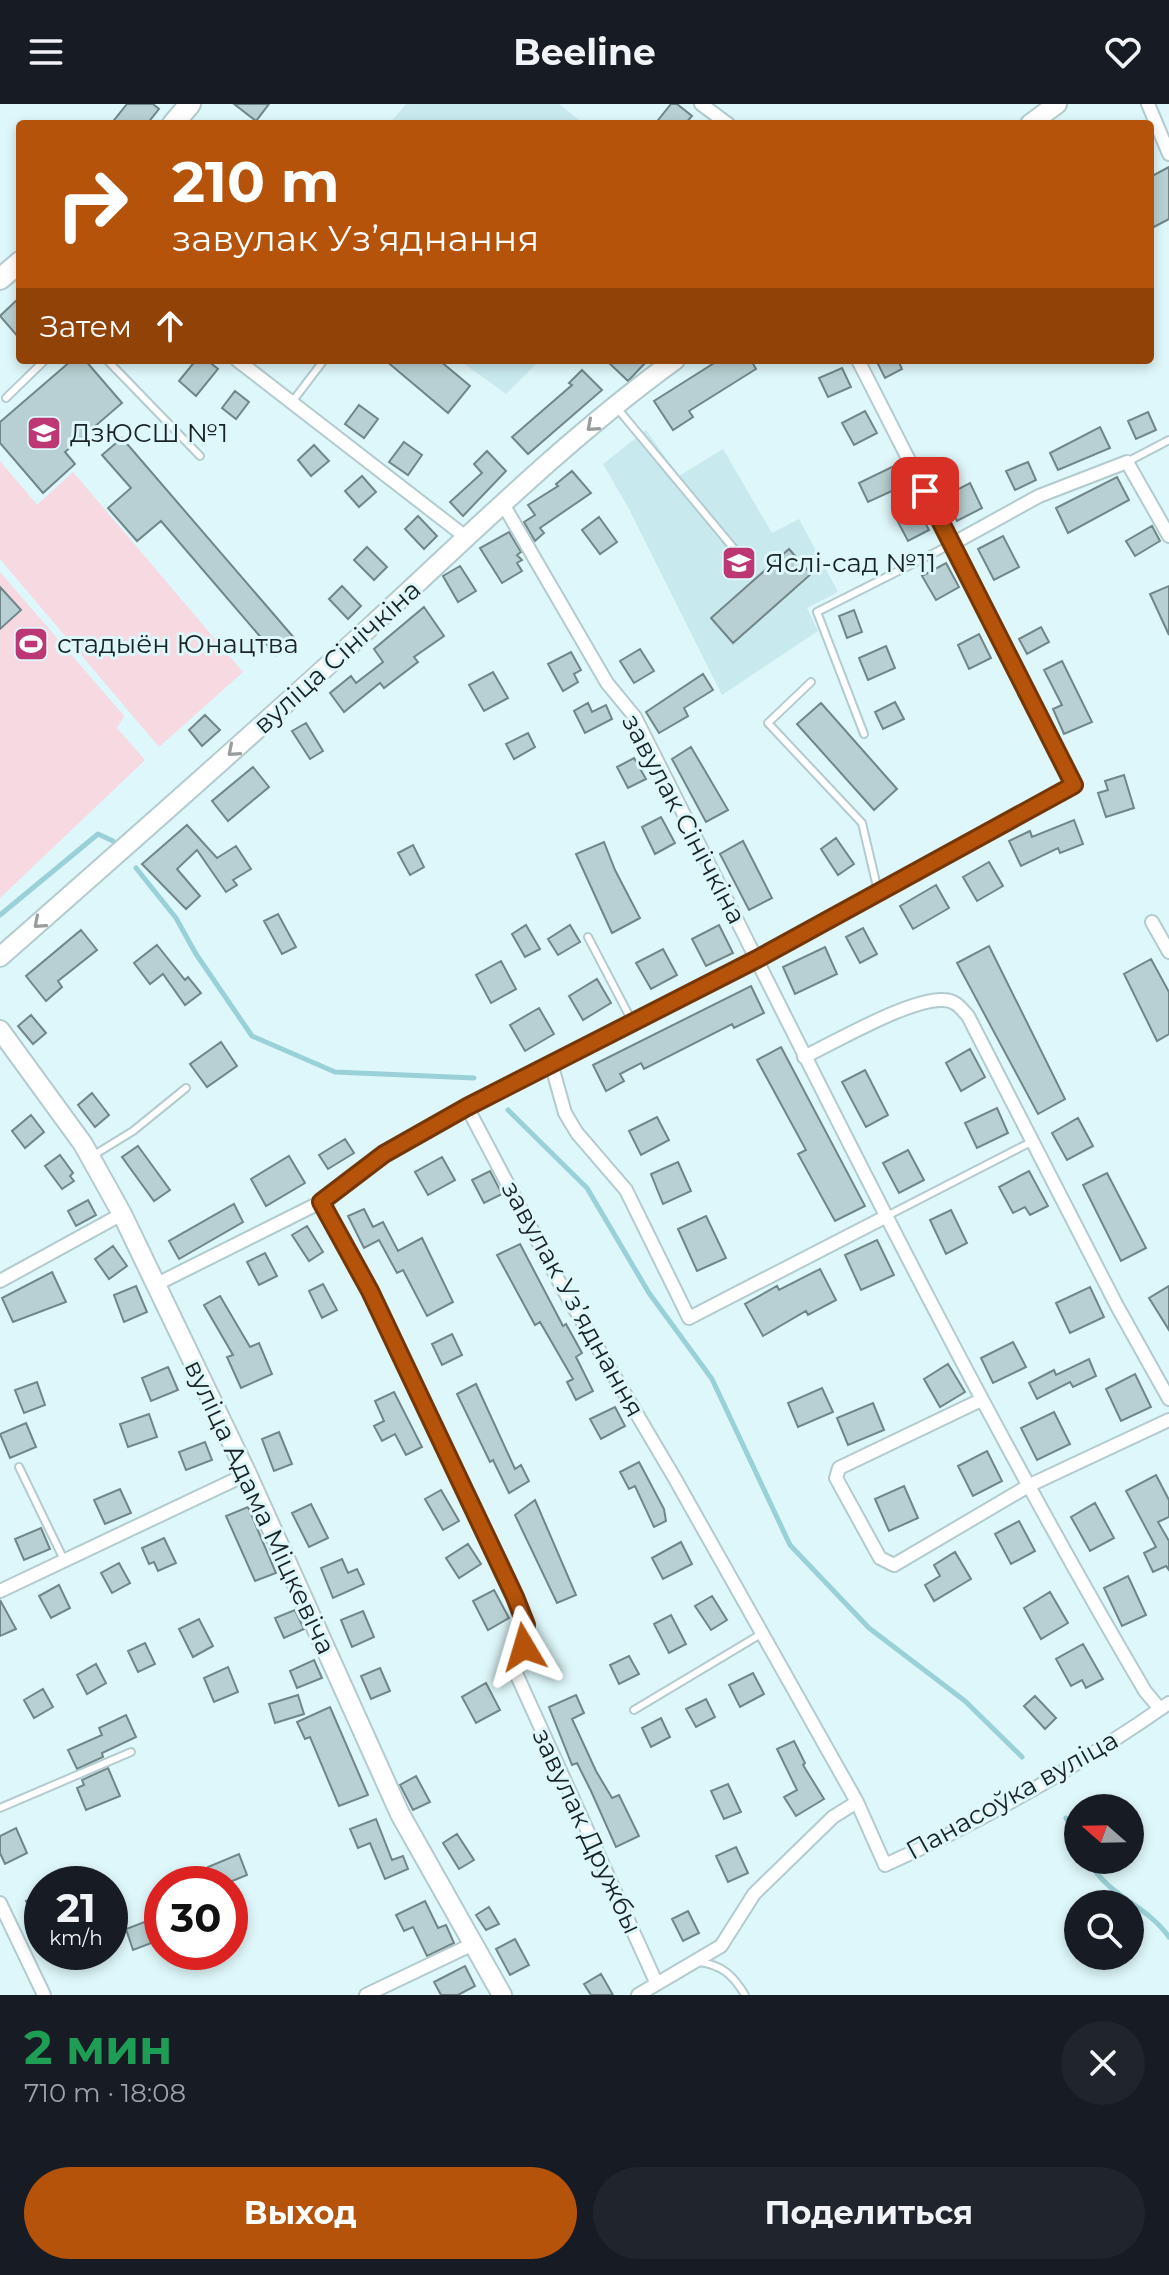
<!DOCTYPE html>
<html lang="ru">
<head>
<meta charset="utf-8">
<style>
  :root { --surface:#171b24; --page:#20242c; --text:#f1f3f6; --muted:#9ea1a6; --accent:#b45309 }
  body { margin:0; font-family:Montserrat,sans-serif; background:var(--page); color:var(--text); height:100vh; display:flex; flex-direction:column; font-size:30px; white-space:nowrap }
  * { box-sizing:border-box; margin:0 }
  p { font-size:26px; color:var(--muted) }
  .icon { flex:none; width:44px; height:44px; fill:none; stroke:currentColor; stroke-width:2; stroke-linecap:round; stroke-linejoin:round }
  .map { position:relative; height:1891px; overflow:hidden }
  .sheet { display:flex; flex-direction:column; background:var(--surface); flex:1 }
  .sheet>* { flex:none }
  .banner { position:absolute; left:16px; top:16px; width:1138px; height:244px; border-radius:8px; box-shadow:0 4px 12px #0003; background:#b45309; color:#fff; overflow:hidden }
  .needle { width:52px; rotate:290deg }
  .tools { position:absolute; left:1064px; top:1690px; display:grid; gap:16px }
  .tools a { display:grid; place-items:center; width:80px; height:80px; border-radius:50%; background:var(--surface); box-shadow:0 4px 12px #0003; font-size:40px }
  .speed { position:absolute; left:24px; top:1762px; display:flex; gap:16px; font-size:40px; font-weight:700; text-align:center }
  .speed>* { display:grid; place-content:center; width:104px; height:104px; border-radius:50%; background:var(--surface); box-shadow:0 4px 12px #0003; line-height:1 }
  .speed small { font-size:20px; font-weight:400 }
  .speed .limit { border:12px solid #d22; background:#fff; color:#111 }
  .pin { position:absolute; display:grid; place-items:center; width:68px; height:68px; color:#fff; margin:-34px; border-radius:16px; box-shadow:0 4px 12px #0006 }
  .me { position:absolute; width:88px; margin:-44px; rotate:353deg; stroke-linejoin:round; filter:drop-shadow(0 0 6px #0008) }
  .turn { display:flex; align-items:center; gap:28px; height:168px; padding:0 24px; font-size:36px }
  .turn .icon { width:104px; height:104px; stroke-width:2.5 }
  .turn b { display:block; font-size:56px; line-height:68px }
  .then { display:flex; align-items:center; height:76px; padding:0 24px; background:#0003; gap:16px; font-size:30px }
  .round { display:grid; place-items:center; flex:none; width:84px; height:84px; border-radius:42px; background:var(--page) }
  .headline { display:flex; align-items:center; justify-content:space-between; height:136px; padding:0 24px }
  h1 { font-size:48px; font-weight:700; line-height:60px; color:#1e9e55 }
  .action { display:flex; gap:16px; margin-top:auto; padding:16px 24px }
  .action a { flex:1; height:92px; border-radius:48px; background:var(--accent); color:#fff; font-size:32px; font-weight:700; line-height:92px; text-align:center }
  .action a+a { background:var(--page); color:var(--text) }
  header { display:flex; justify-content:space-between; align-items:center; height:104px; padding:0 24px; background:var(--surface); font-size:36px; font-weight:700 }
  .map>svg:first-child { display:block }
  .built { fill:#c8eaef }
  .green { fill:#f7d9e2 }
  .lines { fill:none; stroke-linecap:round; stroke-linejoin:round }
  .stream { stroke:#9ad0d7; stroke-width:5 }
  .building { fill:#b8d0d3; stroke:#708689; stroke-width:2 }
  .lane-casing { stroke:#b3cbce; stroke-width:10 }
  .street-casing { stroke:#b3cbce; stroke-width:16 }
  .secondary-casing { stroke:#b3cbce; stroke-width:22 }
  .primary-casing { stroke:#b3cbce; stroke-width:24 }
  .lane { stroke:#fff; stroke-width:6 }
  .street { stroke:#fff; stroke-width:12 }
  .secondary { stroke:#fff; stroke-width:18 }
  .primary { stroke:#fff; stroke-width:20 }
  .oneway { stroke:#989c9d }
  .route-casing { stroke:#753606; stroke-width:20 }
  .route { stroke:#b45309; stroke-width:14 }
  .labels { text-anchor:middle; dominant-baseline:central; stroke-width:6; stroke-linejoin:round; paint-order:stroke }
  .poi-label { font-size:26px; fill:#1a2325; stroke:#def7fa; text-anchor:start }
  .street-label { font-size:26px; fill:#1a2325; stroke:#def7fa }
</style>
</head>
<body>
<header><svg class="icon" aria-label="menu" viewBox="0 0 24 24"><path d="M4 6h16M4 12h16M4 18h16"/></svg>Beeline<svg class="icon" aria-label="heart" viewBox="0 0 24 24"><path d="M12 20l-8-8c-3-5 5-10 8-4 3-6 11-1 8 4z"/></svg></header>
<div class="map">
<svg width="1169" height="1891" viewBox="0 0 1169 1891">
  <rect width="100%" height="100%" fill="#def7fa"/>
  <path class="built" d="M406,0H559L584,20H389Z
    M459,256H540L506,290Z
    M646,326L679,372L723,345L772,429L799,415L838,488L807,504L818,527L722,591L629,405L603,360Z"/>
  <path class="green" d="M0,357L37,401L73,368L243,568L159,643L0,455Z
    M0,468L124,612L117,624L145,656L0,794Z"/>
  <g class="lines">
    <path class="stream" d="M136,764L176,814L196,850L252,932L335,968L474,974
      M0,811L98,730L113,737
      M508,1006L587,1084L649,1189L712,1275L790,1441L869,1524L965,1597L1022,1653
      M1066,1714L1078,1736
      M1088,1756C1109,1794 1146,1800 1169,1833"/>
  </g>
  <path class="building" d="M127,0H153L159,5L147,20H111Z
    M234,0H269L256,17Z
    M671,0H677L692,12L685,20H655Z
    M1169,63V115L1150,125V73Z
    M20,193V235L0,212Z
    M72,256H85L122,299L65,348L75,360L43,389L0,339V318Z
    M196,256H207L218,265L196,292L179,277Z
    M385,256H439L470,282L448,309Z
    M606,256H648L628,277Z
    M719,256H751L756,265L689,307L693,313L673,326L654,297Z
    M876,256H898L902,265L885,274Z
    M842,264L851,283L828,293L819,274Z
    M582,266L602,286L528,350L512,333L572,281L569,279Z
    M235,287L249,298L236,315L222,304Z
    M359,301L378,315L364,334L345,320Z
    M865,307L877,329L854,341L842,319Z
    M1148,308L1156,326L1136,335L1128,317Z
    M1100,323L1110,344L1058,366L1050,349Z
    M122,334L295,535L276,551L161,417L137,437L108,404L131,384L102,351Z
    M404,338L422,351L408,371L389,358Z
    M314,341L329,357L311,372L298,356Z
    M487,347L506,367L463,412L450,398L482,369L474,360Z
    M1028,358L1036,376L1015,386L1006,367Z
    M896,361L905,381L868,398L859,379Z
    M572,367L591,389L540,424L544,429L535,437L524,418L535,411L528,401L558,382L556,380Z
    M362,372L376,388L359,403L345,387Z
    M1117,373L1129,396L1068,429L1056,404Z
    M970,379L982,404L957,417L945,392Z
    M918,405L929,426L908,437L897,416Z
    M418,412L437,432L424,445L405,425Z
    M599,413L617,438L600,450L582,426Z
    M1152,422L1160,437L1135,452L1126,437Z
    M509,428L521,448L517,451L522,456L517,459L522,467L502,479L480,444Z
    M1003,432L1019,463L994,476L978,445Z
    M367,443L387,463L374,476L354,456Z
    M789,445L811,470L733,539L711,514Z
    M946,459L959,483L936,496L922,472Z
    M460,462L476,487L458,498L443,472Z
    M342,482L361,502L348,515L329,495Z
    M1169,482V531L1150,490Z
    M0,483L21,506L0,525Z
    M424,503L444,532L414,553L418,558L384,584L380,579L344,608L330,589L351,572L356,579L383,558L374,545Z
    M854,506L862,528L847,534L839,512Z
    M1041,523L1049,538L1027,550L1019,535Z
    M979,530L991,554L969,565L958,541Z
    M886,542L895,564L868,576L859,554Z
    M640,545L654,567L634,579L620,557Z
    M571,548L581,566L574,570L578,578L563,587L548,560Z
    M1062,557L1092,618L1064,630L1053,605L1062,601L1044,566Z
    M493,568L508,594L484,607L469,581Z
    M703,570L713,586L684,604L688,612L659,629L646,608Z
    M895,598L904,615L883,625L875,608Z
    M588,599L592,608L606,601L612,615L585,629L574,607Z
    M821,599L897,685L874,706L797,620Z
    M205,611L220,626L202,642L189,626Z
    M306,619L323,647L310,655L292,627Z
    M528,629L535,643L514,655L506,640Z
    M691,643L728,706L706,718L672,655Z
    M634,654L646,675L628,684L617,663Z
    M253,663L269,683L228,717L212,697Z
    M1124,671L1134,704L1106,713L1098,689L1108,686L1105,677Z
    M661,713L675,739L655,750L642,723Z
    M1074,716L1083,740L1060,749L1058,744L1021,762L1009,737L1030,727L1032,733Z
    M187,721L217,754L236,742L251,765L233,776L237,781L226,788L197,746L177,765L200,792L186,805L142,760Z
    M836,734L854,760L838,771L821,745Z
    M743,737L772,794L749,806L720,750Z
    M604,738L615,766L640,814L612,829L576,750Z
    M413,741L424,763L410,771L398,749Z
    M989,758L1003,782L977,797L963,773Z
    M936,781L949,804L913,825L900,802Z
    M278,810L296,843L282,850L264,817Z
    M526,821L540,845L525,853L512,830Z
    M570,821L580,838L558,851L548,835Z
    M719,821L733,849L706,862L692,835Z
    M863,824L877,850L860,859L846,833Z
    M81,826L97,846L58,877L62,883L46,897L26,872Z
    M157,841L185,876L188,873L201,889L185,901L163,870L150,880L134,859Z
    M989,842L1065,995L1038,1010L957,859Z
    M825,843L837,870L795,890L783,863Z
    M663,845L677,871L651,885L636,859Z
    M1151,855L1169,888V930L1157,937L1124,870Z
    M501,857L516,885L491,899L476,871Z
    M597,875L611,899L583,916L569,892Z
    M751,882L764,909L734,924L732,920L644,965L641,959L620,970L624,977L606,987L593,961Z
    M539,904L554,930L525,947L510,921Z
    M31,911L46,929L33,940L18,922Z
    M221,938L237,962L207,983L190,960Z
    M781,943L865,1102L835,1117L798,1050L806,1046L757,956Z
    M970,945L985,973L961,987L946,959Z
    M865,966L888,1011L866,1023L842,978Z
    M92,989L109,1011L95,1023L78,1001Z
    M997,1004L1008,1029L977,1044L965,1019Z
    M31,1011L44,1028L25,1044L12,1027Z
    M657,1013L669,1036L641,1051L629,1027Z
    M1078,1014L1093,1042L1067,1056L1052,1029Z
    M345,1035L354,1049L328,1065L319,1051Z
    M138,1042L170,1086L154,1097L122,1053Z
    M908,1046L924,1076L899,1089L883,1059Z
    M60,1051L73,1069L70,1072L74,1077L62,1085L45,1062Z
    M289,1052L305,1079L266,1102L251,1075Z
    M442,1053L455,1076L428,1091L415,1068Z
    M678,1058L691,1087L663,1100L651,1070Z
    M490,1067L502,1090L484,1099L472,1076Z
    M1029,1067L1048,1102L1030,1111L1025,1103L1013,1109L999,1083Z
    M1107,1069L1146,1144L1121,1157L1083,1081Z
    M88,1096L96,1111L76,1122L68,1107Z
    M234,1100L243,1118L179,1155L169,1137Z
    M364,1105L373,1123L383,1118L398,1147L422,1134L453,1198L427,1212L403,1166L397,1169L379,1136L364,1144L348,1112Z
    M951,1106L967,1139L946,1150L930,1116Z
    M706,1112L726,1154L697,1167L678,1125Z
    M307,1122L323,1148L309,1157L292,1131Z
    M877,1136L894,1171L861,1186L845,1151Z
    M520,1140L563,1222L566,1220L582,1249L576,1253L593,1287L576,1296L567,1278L573,1275L540,1218L535,1221L497,1151Z
    M113,1142L127,1162L109,1175L95,1155Z
    M265,1149L277,1172L259,1181L247,1158Z
    M820,1165L836,1196L808,1211L806,1207L763,1232L745,1200L777,1182L779,1186Z
    M52,1168L66,1198L13,1218L2,1194Z
    M323,1180L337,1206L322,1214L309,1187Z
    M136,1182L147,1208L124,1218L114,1191Z
    M1169,1182V1226L1149,1194Z
    M1090,1183L1104,1213L1070,1229L1056,1199Z
    M220,1192L250,1243L259,1239L272,1270L241,1284L227,1253L233,1251L204,1201Z
    M452,1230L462,1251L442,1261L432,1240Z
    M1013,1238L1026,1263L993,1279L981,1254Z
    M1089,1255L1096,1272L1073,1283L1070,1278L1037,1295L1029,1279L1054,1266L1056,1271Z
    M948,1260L965,1288L940,1303L924,1275Z
    M168,1263L178,1286L151,1297L142,1274Z
    M1135,1270L1151,1303L1121,1317L1106,1285Z
    M37,1278L45,1301L24,1309L15,1286Z
    M476,1280L515,1365L521,1361L529,1377L509,1389L493,1356L490,1358L457,1290Z
    M822,1284L833,1308L798,1323L788,1299Z
    M394,1288L422,1343L406,1351L395,1330L382,1337L374,1322L384,1317L375,1297Z
    M873,1299L884,1326L848,1341L837,1314Z
    M615,1303L625,1322L601,1335L590,1315Z
    M1054,1308L1070,1340L1037,1356L1021,1324Z
    M149,1310L157,1333L128,1343L120,1320Z
    M26,1319L36,1343L10,1354L0,1330Z
    M279,1328L292,1360L274,1367L262,1335Z
    M205,1338L212,1356L186,1366L179,1348Z
    M987,1347L1002,1377L973,1392L958,1362Z
    M639,1358L664,1405L666,1417L654,1423L635,1382L629,1385L620,1368Z
    M1156,1371L1169,1396V1413L1158,1418L1169,1437V1466L1166,1462L1153,1468L1144,1449L1156,1443L1126,1387Z
    M904,1382L918,1414L889,1427L875,1395Z
    M120,1385L131,1409L105,1420L94,1396Z
    M441,1386L459,1417L443,1426L425,1395Z
    M535,1396L576,1491L557,1499L515,1411Z
    M1095,1399L1114,1434L1090,1447L1071,1413Z
    M311,1400L328,1434L309,1443L292,1409Z
    M248,1403L276,1469L255,1477L226,1412Z
    M1019,1417L1035,1447L1011,1460L995,1430Z
    M41,1424L50,1445L24,1456L15,1435Z
    M164,1434L176,1459L158,1467L154,1458L149,1460L142,1444Z
    M681,1438L692,1460L663,1475L652,1454Z
    M468,1440L481,1460L459,1474L446,1454Z
    M955,1448L971,1475L934,1497L925,1481L940,1472L934,1461Z
    M342,1455L348,1469L357,1465L364,1480L333,1494L321,1464Z
    M119,1459L130,1479L112,1489L101,1469Z
    M1128,1472L1146,1511L1122,1522L1104,1484Z
    M59,1481L70,1504L51,1514L39,1492Z
    M494,1486L509,1514L488,1526L473,1497Z
    M1050,1488L1068,1519L1041,1535L1024,1504Z
    M712,1492L727,1516L711,1526L695,1502Z
    M0,1496L16,1525L0,1532Z
    M295,1506L304,1525L284,1534L275,1514Z
    M363,1507L374,1533L352,1543L341,1516Z
    M671,1511L686,1540L669,1549L654,1520Z
    M199,1515L213,1542L193,1553L179,1525Z
    M145,1539L155,1560L138,1568L128,1547Z
    M1083,1540L1103,1575L1086,1584L1082,1576L1071,1582L1056,1555Z
    M629,1552L639,1570L619,1580L610,1561Z
    M314,1556L322,1574L297,1584L290,1567Z
    M96,1560L106,1579L87,1590L77,1571Z
    M228,1563L238,1588L214,1598L204,1574Z
    M380,1564L390,1587L371,1595L361,1572Z
    M753,1569L764,1590L740,1603L729,1581Z
    M486,1579L500,1606L476,1619L462,1593Z
    M43,1585L53,1603L34,1614L24,1596Z
    M298,1591L304,1610L275,1619L269,1600Z
    M576,1591L584,1609L572,1615L596,1667L612,1694L619,1691L639,1732L616,1743L591,1687L577,1659L572,1661L549,1603Z
    M1035,1592L1056,1614L1045,1625L1024,1602Z
    M706,1595L715,1613L696,1623L686,1605Z
    M330,1603L368,1691L339,1702L310,1633L305,1635L297,1618Z
    M126,1611L136,1633L102,1649L103,1653L77,1665L68,1646L102,1631L99,1624Z
    M661,1614L670,1633L651,1643L642,1624Z
    M794,1637L805,1659L803,1661L824,1695L796,1712L784,1693L797,1686L777,1645Z
    M108,1664L120,1692L86,1706L77,1684L84,1681L82,1676Z
    M416,1672L430,1698L413,1706L400,1681Z
    M728,1680L741,1708L724,1715L711,1687Z
    M376,1715L392,1756L403,1752L408,1765L385,1775L370,1739L358,1744L350,1725Z
    M16,1724L27,1749L5,1760L0,1749V1732Z
    M457,1730L474,1756L459,1765L443,1739Z
    M736,1743L748,1769L728,1778L716,1752Z
    M239,1750L247,1771L225,1780H215L208,1763Z
    M42,1790V1830L26,1797Z
    M425,1797L438,1824L446,1821L454,1839L427,1852L413,1823L404,1827L396,1811Z
    M489,1803L499,1820L486,1826L476,1811Z
    M688,1807L699,1829L683,1837L672,1815Z
    M155,1814L162,1835L133,1846L126,1825Z
    M515,1835L529,1861L510,1871L496,1845Z
    M465,1862L475,1882L458,1891H441L434,1878Z
    M601,1870L613,1891H591L584,1880Z"/>
  <g class="lines">
    <g class="lane-casing">
      <path id="lane" d="M107,256L200,352
        M6,294L45,256
        M292,298L324,256
        M617,304L745,458
        M1127,358L1169,336
        M811,578L768,619L862,719L878,787
        M864,630L817,508L952,440
        M588,833L632,917
        M94,1051L133,1027L186,984
        M887,1112L1033,1037
        M19,1363L65,1458
        M634,1606L761,1530
        M0,1704L131,1648
        M699,1858C722,1861 733,1871 745,1891"/>
    </g>
    <g class="street-casing">
      <path id="street" d="M701,0L728,20
        M1148,0L1169,50
        M237,256L467,434
        M503,400L607,579L635,613C800,940 959,1271 1145,1587L1160,1605
        M952,440L1039,392L1127,358L1169,432
        M1152,818L1169,848
        M804,953C835,938 911,894 943,896C955,896 960,903 968,912L1117,1202L1169,1295
        M551,959L565,1009L577,1029L626,1086L689,1214L887,1112
        M467,1003L563,1185L674,1373L857,1698
        M321,1098L370,1187L515,1493C527,1525 527,1535 515,1567L656,1878
        M0,1177L122,1110
        M157,1180L321,1098L384,1050L467,1003L757,855L1074,681L858,256
        M981,1296L839,1364L836,1374L880,1454L894,1461L1030,1381L1169,1316
        M0,1487L247,1370
        M0,1799L44,1891
        M366,1891L473,1840
        M638,1891L721,1842L754,1790L833,1713L857,1698L885,1761C985,1716 1080,1661 1169,1599"/>
    </g>
    <g class="secondary-casing">
      <path id="secondary" d="M1030,20L1057,0
        M0,853C124,744 248,635 370,523C469,432 566,335 675,256
        M0,926L83,1040L122,1110L247,1370L400,1710L502,1891"/>
    </g>
    <g class="primary-casing">
      <path id="primary" d="M173,20L190,0
        M0,175L20,158"/>
    </g>
    <use href="#lane" class="lane"/>
    <use href="#street" class="street"/>
    <use href="#secondary" class="secondary"/>
    <use href="#primary" class="primary"/>
  </g>
  <defs><path id="oneway-chevron" d="M-2-3.5L2.5 0L-2 3.5" fill="none" stroke-width="1.6" stroke-linecap="round" stroke-linejoin="round" transform="scale(2)"/></defs>
  <g class="oneway">
    <use href="#oneway-chevron" transform="translate(592 322) rotate(139)"/>
    <use href="#oneway-chevron" transform="translate(233 647) rotate(139)"/>
    <use href="#oneway-chevron" transform="translate(39 819) rotate(139)"/>
  </g>
  <g class="lines">
    <g class="route-casing">
      <path id="route" d="M524,1543L526,1521L515,1493L370,1187L321,1098L384,1050L467,1003L757,855L1074,681L925,387"/>
    </g>
    <use href="#route" class="route"/>
  </g>
  <defs>
    <g id="school-square" transform="scale(1.8)"><rect x="-9" y="-9" width="18" height="18" rx="4" fill="#be3775" stroke="#def7fa"/><path d="M0-5L7-2L0 1L-7-2ZM-4 1L0 2.5L4 1V4Q0 6-4 4Z" fill="#fff"/></g>
    <g id="stadium-square" transform="scale(1.8)"><rect x="-9" y="-9" width="18" height="18" rx="4" fill="#be3775" stroke="#def7fa"/><path d="M0-5a6.5 5 0 1 0 0 10a6.5 5 0 1 0 0-10ZM-3.5-1.8h7v3.6h-7Z" fill="#fff"/></g>
  </defs>
  <g fill-rule="evenodd">
    <use href="#school-square" x="44" y="329"/>
    <use href="#school-square" x="739" y="459"/>
    <use href="#stadium-square" x="31" y="540"/>
  </g>
  <g class="labels">
    <g class="poi-label">
      <text x="70" y="329">ДзЮСШ №1</text>
      <text x="765" y="459">Яслі-сад №11</text>
      <text x="57" y="540">стадыён Юнацтва</text>
    </g>
    <g class="street-label">
      <text transform="translate(337 553) rotate(-42)">вуліца Сінічкіна</text>
      <text transform="translate(684 715) rotate(62)">завулак Сінічкіна</text>
      <text transform="translate(573 1195) rotate(61)">завулак Узʼяднання</text>
      <text transform="translate(260 1403) rotate(65)">вуліца Адама Міцкевіча</text>
      <text transform="translate(1012 1691) rotate(-29)">Панасоўка вуліца</text>
      <text transform="translate(587 1727) rotate(65)">завулак Дружбы</text>
    </g>
  </g>
</svg>
<div class="tools">
<a><svg class="needle" viewBox="-14 -14 28 28"><path d="M0-13l5 13h-10z" fill="#e53935"/><path d="M0 13l5-13h-10z" fill="#9ea1a6"/></svg></a>
<a><svg class="icon" aria-label="search" viewBox="0 0 24 24"><circle cx="10" cy="10" r="6"/><path d="M15 15l6 6"/></svg></a>
</div>
<div class="speed"><div>21<small>km/h</small></div><div class="limit">30</div></div>
<div class="pin" style="left:925px;top:387px;background:#d93025"><svg class="icon" aria-label="arrive" viewBox="0 0 24 24"><path d="M6 21V4h12l-3 4 3 4H6"/></svg></div>
<svg class="me" style="left:524px;top:1543px" viewBox="-20 -20 40 40"><path d="M0-17L14 15 0 8-14 15z" fill="#b45309" stroke="#fff" stroke-width="4"/></svg>
<div class="banner">
<div class="turn"><svg class="icon" aria-label="right" viewBox="0 0 24 24"><path d="M7 20v-9h11M14 6l5 5-5 5"/></svg><div><b>210 m</b>завулак Узʼяднання</div></div>
<div class="then">Затем<svg class="icon" aria-label="ahead" viewBox="0 0 24 24"><path d="M12 20V5M6 11l6-6 6 6"/></svg></div>
</div>
</div>
<section class="sheet">
<div class="headline"><div><h1>2 мин</h1><p>710 m · 18:08</p></div><a class="round"><svg class="icon" aria-label="close" viewBox="0 0 24 24"><path d="M6 6l12 12M18 6L6 18"/></svg></a></div>
<div class="action"><a>Выход</a><a>Поделиться</a></div>
</section>
</body>
</html>
